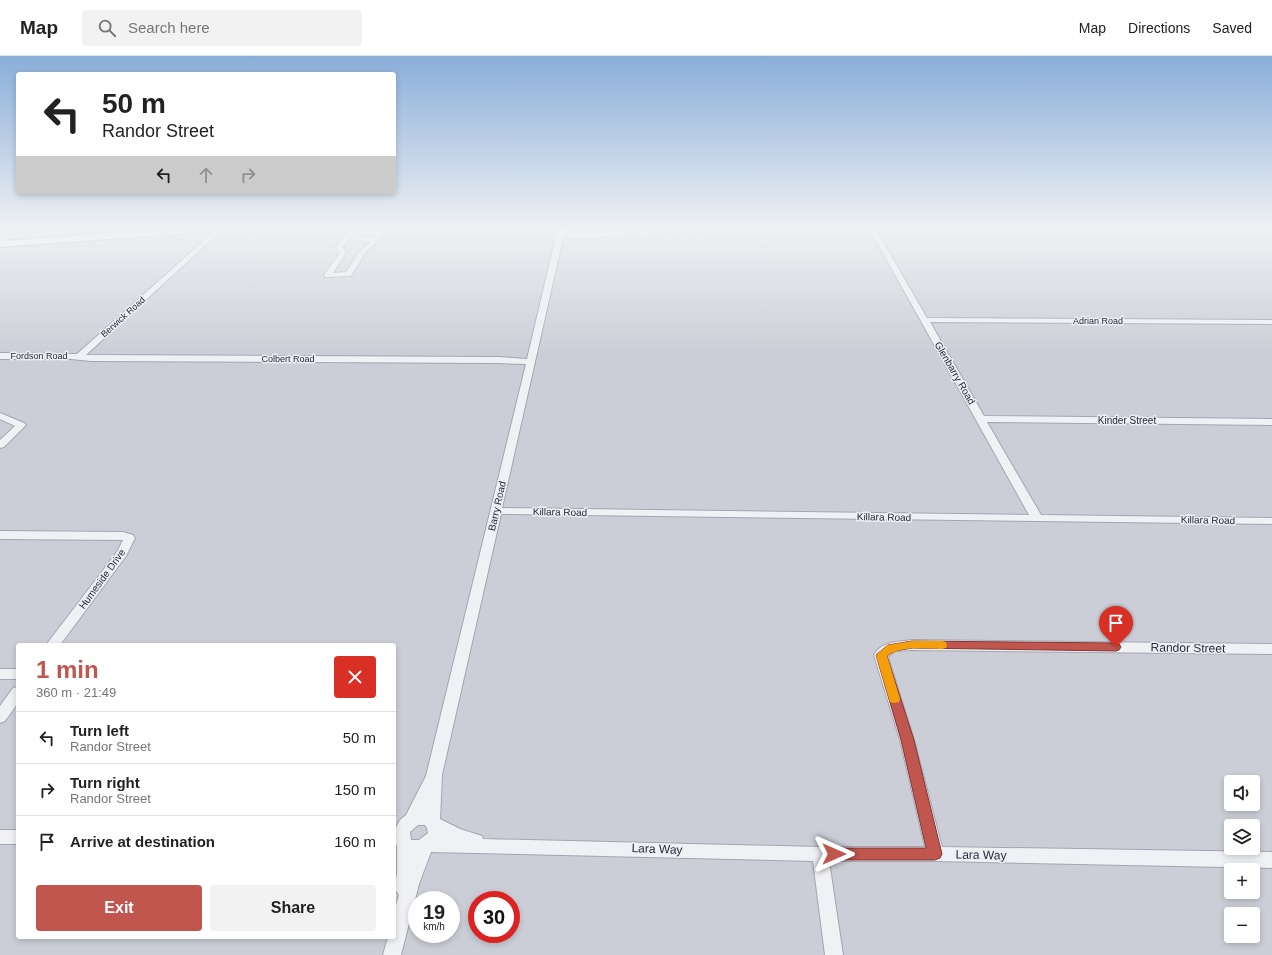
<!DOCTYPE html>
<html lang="en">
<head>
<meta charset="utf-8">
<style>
  :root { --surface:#fff; --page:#f2f2f2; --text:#222; --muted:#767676; --line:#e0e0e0; --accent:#c0564e }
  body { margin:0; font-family:Helvetica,sans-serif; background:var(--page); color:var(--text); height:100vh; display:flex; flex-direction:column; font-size:15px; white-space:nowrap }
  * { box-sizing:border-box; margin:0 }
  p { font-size:13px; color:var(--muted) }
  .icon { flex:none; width:22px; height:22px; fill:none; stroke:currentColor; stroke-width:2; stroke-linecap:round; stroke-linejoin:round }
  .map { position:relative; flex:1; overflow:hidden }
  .panel { position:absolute; left:16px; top:587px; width:380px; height:296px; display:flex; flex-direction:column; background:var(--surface); border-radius:4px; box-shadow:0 2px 6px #0003 }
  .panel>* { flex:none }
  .hud { position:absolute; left:16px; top:16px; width:380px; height:122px; border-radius:4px; box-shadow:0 2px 6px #0003; background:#fff; color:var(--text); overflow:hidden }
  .fabs { position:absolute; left:1224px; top:719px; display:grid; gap:8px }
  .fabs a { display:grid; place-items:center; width:36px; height:36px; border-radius:4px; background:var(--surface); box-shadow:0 2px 6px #0003; font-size:20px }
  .speed { position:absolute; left:408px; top:835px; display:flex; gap:8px; font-size:20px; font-weight:700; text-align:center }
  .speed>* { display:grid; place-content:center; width:52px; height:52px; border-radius:50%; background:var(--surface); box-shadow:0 2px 6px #0003; line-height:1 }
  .speed small { font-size:10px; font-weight:400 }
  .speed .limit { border:6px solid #d22; background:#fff; color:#111 }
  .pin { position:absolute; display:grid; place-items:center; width:34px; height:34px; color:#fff; margin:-41px -17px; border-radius:50% 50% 50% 0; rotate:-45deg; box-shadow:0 0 4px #0007 }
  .pin .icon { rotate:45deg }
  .me { position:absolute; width:44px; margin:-22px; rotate:90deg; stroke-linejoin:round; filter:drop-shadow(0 0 3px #0008) }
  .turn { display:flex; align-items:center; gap:14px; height:84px; padding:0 20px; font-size:18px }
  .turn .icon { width:52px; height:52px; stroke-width:2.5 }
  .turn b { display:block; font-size:28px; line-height:34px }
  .lanes { display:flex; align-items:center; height:38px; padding:0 20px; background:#0003; justify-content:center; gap:20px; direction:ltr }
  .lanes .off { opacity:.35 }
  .round { display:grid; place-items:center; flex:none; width:42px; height:42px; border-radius:4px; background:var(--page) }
  .summary { display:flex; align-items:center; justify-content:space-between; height:68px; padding:0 20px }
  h1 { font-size:24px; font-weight:800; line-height:30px; color:var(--accent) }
  .cta { display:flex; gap:8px; margin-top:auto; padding:8px 20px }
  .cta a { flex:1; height:46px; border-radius:4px; background:var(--accent); color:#fff; font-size:16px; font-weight:800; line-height:46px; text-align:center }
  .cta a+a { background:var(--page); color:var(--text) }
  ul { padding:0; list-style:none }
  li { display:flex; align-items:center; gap:12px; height:52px; padding:0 20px; border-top:1px solid var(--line) }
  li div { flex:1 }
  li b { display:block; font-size:15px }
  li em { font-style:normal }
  header { display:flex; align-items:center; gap:24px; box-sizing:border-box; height:56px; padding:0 20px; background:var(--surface); border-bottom:1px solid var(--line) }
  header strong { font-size:19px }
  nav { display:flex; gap:22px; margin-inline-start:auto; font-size:14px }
  .search { width:280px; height:36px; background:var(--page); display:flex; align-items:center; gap:10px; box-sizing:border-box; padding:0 14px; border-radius:4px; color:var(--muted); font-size:15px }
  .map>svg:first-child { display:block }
  .built { fill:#ccced7; fill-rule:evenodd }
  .green { fill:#c0cfc0 }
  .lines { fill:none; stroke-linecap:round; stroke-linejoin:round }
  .minor-casing { stroke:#a4a5af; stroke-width:2 }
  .highway-casing { stroke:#878a9b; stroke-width:2 }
  .minor { fill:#f0f1f5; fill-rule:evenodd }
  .highway { fill:#fff; fill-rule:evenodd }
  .route { fill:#c0564e; stroke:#7d3833 }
  .slow { fill:#f59e0b }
  .labels { text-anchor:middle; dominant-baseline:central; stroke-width:3; stroke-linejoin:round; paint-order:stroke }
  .far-street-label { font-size:9px; fill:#292b3b; stroke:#edeef4 }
  .street-label { font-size:10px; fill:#292b3b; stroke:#edeef4 }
  .near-street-label { font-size:12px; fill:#292b3b; stroke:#edeef4 }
</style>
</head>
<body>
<header>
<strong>Map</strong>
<div class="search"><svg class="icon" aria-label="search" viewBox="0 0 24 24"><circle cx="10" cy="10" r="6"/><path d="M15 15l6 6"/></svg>Search here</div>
<nav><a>Map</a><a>Directions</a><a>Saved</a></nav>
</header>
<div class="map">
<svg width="1272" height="899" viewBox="0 0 1272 899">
  <rect width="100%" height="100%" fill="#dedfe6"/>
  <path class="built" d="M0,172H39L31,178L0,179Z
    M241,172H1272V899H0V191ZM18,589H394V881H18ZM1231,726H1253V748H1231ZM1231,770H1253V792H1231ZM1231,814H1253V836H1231ZM417,844H451V878H417ZM477,844H511V878H477ZM1231,858H1253V880H1231Z"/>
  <path class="green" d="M160,172H204L130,178L16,184Z"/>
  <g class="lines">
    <g class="minor-casing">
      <path id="minor" d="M129,172H136L131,175L129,174Z
        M218,172H224L86,299L497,301L527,303L556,180L559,172H565L564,178C610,178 655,172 701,172V174L699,175L590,182H563L502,452L1029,459L869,172H875L927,262L1272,264V268L930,266L984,360L1272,363V369L987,366L1041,459L1272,462V468L501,458L442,719L440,763L460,773L482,780L483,783L820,791H925L900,684L874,599C882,585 898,586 912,584L1272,588V598L912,594L895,595L888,601L914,684L942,791L1272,796V812L935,805H829L843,899H825L813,805L431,796L419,828L401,899H383L388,881H394V856L399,839L395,833L397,816V790L394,784V775L400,764L406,759L426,720L526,308L497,307L91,305L71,303H0V297L77,298ZM418,769H425L427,772L428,777L419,784H411L410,776Z
        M351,172H386L375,188L365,197L351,220L325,221L324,219L340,197L336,191ZM378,174L373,182L351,180L355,175ZM349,183L371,186L360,195L346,216L333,217L346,197L343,191Z
        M1268,172H1272V175Z
        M3,181L8,182L0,189V183Z
        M0,357L24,367L26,369L4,391L0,392V384L15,370L0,363Z
        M0,475L123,476L133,479L135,482L126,500L60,589H46L117,496L123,484L0,483Z
        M0,613H18V623H0Z
        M18,631V647L5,665L0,667V650L13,632Z
        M0,774H18V788H0Z"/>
    </g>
    <g class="highway-casing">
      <path id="highway" d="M184,172H223L218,175L0,191V185Z"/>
    </g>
    <use href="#minor" class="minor"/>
    <use href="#highway" class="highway"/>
  </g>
  <linearGradient id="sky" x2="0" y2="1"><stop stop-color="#89aed9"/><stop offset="0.58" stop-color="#f0f1f4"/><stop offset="1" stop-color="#f0f1f4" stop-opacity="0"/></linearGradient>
  <rect width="1272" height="298" fill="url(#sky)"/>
  <path class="route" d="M912,585L1116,587L1119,588L1121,591L1119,594L1116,595L912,592L895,595L887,600L914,684L942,798L940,802L935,804H834L829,802L827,798L829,793L834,792H926L901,684L876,599L888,589Z"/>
  <path class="slow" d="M912,585H942L946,586L947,589L946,592L942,593C923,593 903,589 887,600L900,643L899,646L895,647L890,646L876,599L888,589Z"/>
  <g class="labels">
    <g class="far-street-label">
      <text transform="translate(123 261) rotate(-42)">Berwick Road</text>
      <text x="1098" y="265">Adrian Road</text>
      <text x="39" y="300">Fordson Road</text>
      <text x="288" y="303">Colbert Road</text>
    </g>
    <g class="street-label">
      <text transform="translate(955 317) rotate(60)">Glenbarry Road</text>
      <text x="1127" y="364">Kinder Street</text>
      <text transform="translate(497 450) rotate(-77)">Barry Road</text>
      <text transform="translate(560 456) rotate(1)">Killara Road</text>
      <text transform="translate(884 461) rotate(1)">Killara Road</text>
      <text transform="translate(1208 464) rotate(1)">Killara Road</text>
      <text transform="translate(102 523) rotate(-54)">Humeside Drive</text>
    </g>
    <g class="near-street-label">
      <text transform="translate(1188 592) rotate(1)">Randor Street</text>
      <text transform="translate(657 793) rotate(2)">Lara Way</text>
      <text transform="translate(981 799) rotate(1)">Lara Way</text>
    </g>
  </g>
</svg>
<div class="fabs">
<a><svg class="icon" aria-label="sound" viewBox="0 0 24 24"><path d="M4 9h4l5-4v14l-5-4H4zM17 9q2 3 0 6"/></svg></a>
<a><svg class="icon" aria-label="layers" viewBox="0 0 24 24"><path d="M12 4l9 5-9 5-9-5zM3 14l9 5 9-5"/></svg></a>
<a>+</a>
<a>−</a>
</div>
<div class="speed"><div>19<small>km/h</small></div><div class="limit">30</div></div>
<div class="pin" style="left:1116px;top:591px;background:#d93025"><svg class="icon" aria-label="arrive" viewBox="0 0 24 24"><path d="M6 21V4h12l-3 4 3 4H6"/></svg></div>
<svg class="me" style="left:834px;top:798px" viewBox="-20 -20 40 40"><path d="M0-17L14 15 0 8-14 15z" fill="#c0564e" stroke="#fff" stroke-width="4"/></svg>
<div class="hud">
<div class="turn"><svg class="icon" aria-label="left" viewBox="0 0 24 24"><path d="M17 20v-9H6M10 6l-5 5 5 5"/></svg><div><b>50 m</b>Randor Street</div></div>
<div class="lanes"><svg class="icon" aria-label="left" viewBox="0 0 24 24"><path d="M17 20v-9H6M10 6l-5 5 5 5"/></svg><svg class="icon off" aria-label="ahead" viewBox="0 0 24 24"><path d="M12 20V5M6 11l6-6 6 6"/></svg><svg class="icon off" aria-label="right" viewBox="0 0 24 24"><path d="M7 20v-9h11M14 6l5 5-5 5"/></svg></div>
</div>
<section class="panel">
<div class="summary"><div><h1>1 min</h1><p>360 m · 21:49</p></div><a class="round" style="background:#d93025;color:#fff"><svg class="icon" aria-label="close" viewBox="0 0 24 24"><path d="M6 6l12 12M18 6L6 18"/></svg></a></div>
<ul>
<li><svg class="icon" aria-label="left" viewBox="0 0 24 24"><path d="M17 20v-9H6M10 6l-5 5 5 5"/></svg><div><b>Turn left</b><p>Randor Street</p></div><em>50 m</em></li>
<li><svg class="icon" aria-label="right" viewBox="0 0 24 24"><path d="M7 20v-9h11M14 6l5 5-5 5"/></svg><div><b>Turn right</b><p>Randor Street</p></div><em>150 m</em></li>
<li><svg class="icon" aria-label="arrive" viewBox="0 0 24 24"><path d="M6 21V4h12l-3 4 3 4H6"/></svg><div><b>Arrive at destination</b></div><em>160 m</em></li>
</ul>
<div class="cta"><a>Exit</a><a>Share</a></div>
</section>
</div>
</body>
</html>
